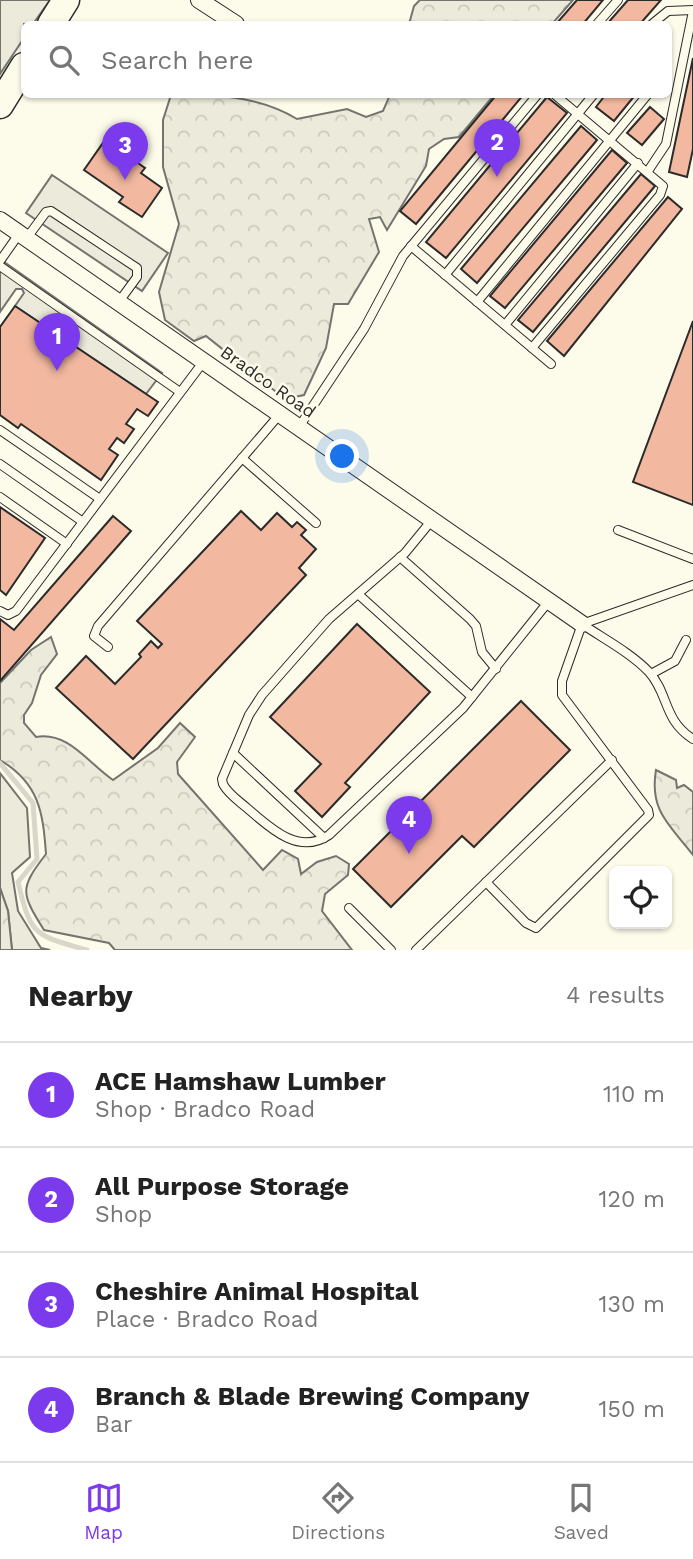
<!DOCTYPE html>
<html lang="en">
<head>
<meta charset="utf-8">
<style>
  body { margin:0; font-family:"Work Sans",sans-serif; background:#f6f6f6; color:#222 }
  .controls { position:absolute; right:21px; bottom:21px; display:grid; overflow:hidden; border-radius:10px; box-shadow:0 2px 5px #0004 }
  .controls button { width:63px; height:63px; display:grid; place-items:center; padding:0; border:0; border-bottom:2px solid #e0e0e0; background:#fff; color:#222; font:35px sans-serif }
  .you { position:absolute; left:343px; top:457px; width:24px; height:24px; margin:-18px; border:5px solid #fff; border-radius:50%; background:#1a73e8; box-shadow:0 0 0 10px #1a73e833 }
  .badge { display:grid; place-items:center; width:46px; height:46px; border-radius:50%; background:#7c3aed; color:#fff; font-size:23px; font-weight:700 }
  .pin { position:absolute; translate:-50% -58px; filter:drop-shadow(0 2px 4px #0008) }
  .pin::after { content:''; position:absolute; top:37px; width:24px; height:21px; background:inherit; clip-path:polygon(0 0,100% 0,50% 100%) }
  .list { margin:0; padding:0; list-style:none }
  h2 { display:flex; justify-content:space-between; align-items:center; height:91px; margin:0; padding:0 28px; font-size:30px }
  h2 small { font-size:23px; font-weight:400; color:#767676 }
  .list li { display:grid; grid-template-columns:46px 1fr auto; gap:21px; align-items:center; box-sizing:border-box; height:105px; padding:0 28px; border-top:2px solid #e0e0e0 }
  .list b { display:block; font-size:26px; white-space:nowrap }
  .list p { margin:0; font-size:23px; white-space:nowrap; color:#767676 }
  .list em { font-size:23px; font-style:normal; color:#767676 }
  .icon { flex:none; width:38px; height:38px; fill:none; stroke:currentColor; stroke-width:2; stroke-linecap:round; stroke-linejoin:round }
  .map { position:relative; flex:none; width:693px; height:950px; overflow:hidden }
  .search { position:absolute; background:#fff; box-shadow:0 2px 5px #0004; left:21px; right:21px; top:21px; height:77px; display:flex; align-items:center; gap:18px; box-sizing:border-box; padding:0 24px; border-radius:10px; color:#767676; font-size:26px }
  .sheet { height:511px; background:#fff }
  nav { display:flex; justify-content:space-around; align-items:center; box-sizing:border-box; height:98px; border-top:2px solid #e0e0e0; background:#fff; font-size:19px; color:#767676 }
  nav a { display:grid; justify-items:center; gap:4px }
  nav .on { color:#7c3aed }
  .map>svg:first-child { display:block }
  .green { fill:#ecebdb; stroke:#74746e; stroke-width:2 }
  .forest { fill:url(#forest-crowns); stroke:#74746e; stroke-width:2 }
  .parking { fill:#eceadb; stroke:#74746e; stroke-width:2 }
  .lines { fill:none; stroke-linecap:round; stroke-linejoin:round }
  .stream { stroke:#d8d7c9; stroke-width:5 }
  .building { fill:#f2b8a0; stroke:#2b2b2b; stroke-width:2 }
  .lane-casing { stroke:#2b2b2b; stroke-width:10 }
  .street-casing { stroke:#2b2b2b; stroke-width:18 }
  .primary-casing { stroke:#2b2b2b; stroke-width:29 }
  .lane { stroke:#fdfbea; stroke-width:8 }
  .street { stroke:#fdfbea; stroke-width:16 }
  .primary { stroke:#fdfbea; stroke-width:26 }
  .labels { text-anchor:middle; stroke-width:5; stroke-linejoin:round; paint-order:stroke }
  .street-label { font-size:18px; fill:#2b2b2b; stroke:#fdfbea }
</style>
</head>
<body>
<div class="map">
<svg width="693" height="950" viewBox="0 0 693 950">
  <defs>
    <pattern id="forest-crowns" width="20" height="18" patternUnits="userSpaceOnUse" patternTransform="scale(1.75)"><rect width="20" height="18" fill="#ecebdb"/><path d="M2 6a3 3 0 1 1 6 0M12 15a3 3 0 1 1 6 0" fill="none" stroke="#cbcabc"/></pattern>
  </defs>
  <rect width="100%" height="100%" fill="#fdfbea"/>
  <g class="green">
    <path d="M0,0H50L33,24H24V38L0,74Z"/>
    <path d="M0,773L27,808L30,857L12,873L18,911L41,948L50,950H12L8,911L0,888Z"/>
  </g>
  <g class="forest">
    <path d="M420,0H573L552,24H409L414,6Z"/>
    <path d="M171,95C215,94 259,96 297,119L347,109L366,117L383,111L390,95H494L459,137L444,139L429,149L426,166L387,230L380,217L369,219L379,252L348,304H334L326,348L304,395L285,399L206,336L194,341L165,320L159,292L179,224L163,167V120Z"/>
    <path d="M51,637L57,654L41,675L32,703L24,715V723L36,737C68,731 88,763 113,780L158,748L180,723L195,737L177,762L178,774L263,870L282,850L298,859L301,874L317,862L336,856L349,864L348,875L325,894L322,911L352,950H115L109,943L44,930C21,893 19,889 46,854C43,812 39,783 0,760V683L31,650Z"/>
    <path d="M656,770L676,780L677,788L684,785L693,792V855C670,825 649,811 656,770Z"/>
    <path d="M0,888L8,911L12,950H0Z"/>
  </g>
  <g class="parking">
    <path d="M52,175L168,253L142,291L26,213Z"/>
    <path d="M0,259L162,373L146,394L15,306L24,293L22,289H16L0,312Z"/>
  </g>
  <g class="lines">
    <path class="stream" d="M0,763L33,803L37,859L18,882C31,937 35,935 87,950"/>
  </g>
  <g class="building">
    <path d="M577,0H603L583,24H556Z"/>
    <path d="M628,0H661L640,24H607Z"/>
    <path d="M693,58V149L687,177L669,172Z"/>
    <path d="M497,94H524L416,224L400,211Z"/>
    <path d="M606,94H636L614,121L596,107Z"/>
    <path d="M547,97L567,113L446,258L426,242Z"/>
    <path d="M650,107L664,119L642,145L627,133Z"/>
    <path d="M581,126L597,140L477,283L461,269Z"/>
    <path d="M105,140L145,168L141,173L162,188L142,217L119,202L123,197L84,170Z"/>
    <path d="M612,150L627,163L505,308L490,296Z"/>
    <path d="M641,174L655,186L533,332L518,320Z"/>
    <path d="M668,197L682,209L564,356L547,341Z"/>
    <path d="M15,306L158,402L148,416L137,409L126,424L134,429L124,443L117,438L109,449L118,455L101,480L21,424L18,428L0,415V327Z"/>
    <path d="M693,321V505L633,482Z"/>
    <path d="M0,507L45,538L6,595L0,590Z"/>
    <path d="M241,511L261,530L277,513L292,527L297,522L306,530L301,535L316,549L299,568L306,575L133,759L56,688L86,656L115,684L141,657L139,654L151,641L158,648L162,644L137,621Z"/>
    <path d="M113,516L131,531L0,681V619L14,630Z"/>
    <path d="M357,624L430,692L345,783L350,787L322,817L295,791L321,764L270,717Z"/>
    <path d="M521,701L570,750L474,847L462,836L391,907L353,869Z"/>
  </g>
  <g class="lines">
    <g class="lane-casing">
      <g id="lane">
        <path d="M597,24L618,0"/>
        <path d="M652,24L668,11L693,10"/>
        <path d="M648,171L666,144L693,11"/>
        <path d="M26,239L46,212L51,211L137,268V277L118,303"/>
        <path d="M411,246L551,364"/>
        <path d="M0,261L19,234"/>
        <path d="M0,266L180,392"/>
        <path d="M445,275L594,94"/>
        <path d="M477,302L648,94"/>
        <path d="M505,325L638,163"/>
        <path d="M532,348L660,195L663,186L554,94"/>
        <path d="M299,427L364,329L403,256L538,94"/>
        <path d="M0,430L100,499"/>
        <path d="M242,458L316,523"/>
        <path d="M0,464L83,522"/>
        <path d="M0,497L67,544"/>
        <path d="M432,520L405,553L329,619L262,695L249,715L222,779L223,784C228,794 239,801 247,808C269,827 298,856 329,835L463,708L549,601"/>
        <path d="M618,530L693,559"/>
        <path d="M400,557L470,619L476,626L482,652L496,669"/>
        <path d="M358,594L472,697"/>
        <path d="M0,611L8,615L16,611L204,361"/>
        <path d="M582,624C604,639 631,653 649,672C669,694 663,720 693,739"/>
        <path d="M582,624L693,585"/>
        <path d="M108,647L94,636L98,626L280,414"/>
        <path d="M651,674L675,661L686,640"/>
        <path d="M233,753L324,838"/>
        <path d="M486,882L526,923L536,928L649,815L648,810L562,695V681L582,624"/>
        <path d="M349,908L391,950"/>
        <path d="M416,950L612,760"/>
      </g>
    </g>
    <g class="street-casing">
      <g id="street">
        <path d="M199,0L236,24"/>
        <path d="M0,220L582,624"/>
      </g>
    </g>
    <g class="primary-casing">
      <g id="primary">
        <path d="M51,24L66,0"/>
        <path d="M0,105L24,66"/>
      </g>
    </g>
    <use href="#lane" class="lane"/>
    <use href="#street" class="street"/>
    <use href="#primary" class="primary"/>
  </g>
  <g class="labels">
    <g class="street-label">
      <text transform="translate(268 382) rotate(35)" y="6">Bradco Road</text>
    </g>
  </g>
</svg>
<div class="controls">
<button><svg class="icon" aria-label="locate" viewBox="0 0 24 24"><circle cx="12" cy="12" r="6"/><path d="M12 2v4M12 18v4M2 12h4M18 12h4"/></svg></button>
</div>
<div class="you"></div>
<div class="pin badge" style="left:57px;top:371px">1</div>
<div class="pin badge" style="left:497px;top:177px">2</div>
<div class="pin badge" style="left:125px;top:180px">3</div>
<div class="pin badge" style="left:409px;top:854px">4</div>
<div class="search"><svg class="icon" aria-label="search" viewBox="0 0 24 24"><circle cx="10" cy="10" r="6"/><path d="M15 15l6 6"/></svg>Search here</div>
</div>
<section class="sheet">
<h2>Nearby<small>4 results</small></h2>
<ul class="list">
<li><span class="badge">1</span><div><b>ACE Hamshaw Lumber</b><p>Shop · Bradco Road</p></div><em>110 m</em></li>
<li><span class="badge">2</span><div><b>All Purpose Storage</b><p>Shop</p></div><em>120 m</em></li>
<li><span class="badge">3</span><div><b>Cheshire Animal Hospital</b><p>Place · Bradco Road</p></div><em>130 m</em></li>
<li><span class="badge">4</span><div><b>Branch &amp; Blade Brewing Company</b><p>Bar</p></div><em>150 m</em></li>
</ul>
</section>
<nav>
<a class="on"><svg class="icon" aria-label="map" viewBox="0 0 24 24"><path d="M3 6l6-2 6 2 6-2v14l-6 2-6-2-6 2zM9 4v14M15 6v14"/></svg>Map</a>
<a><svg class="icon" aria-label="directions" viewBox="0 0 24 24"><path d="M12 3l9 9-9 9-9-9zM9 14v-3h6M13 9l2 2-2 2"/></svg>Directions</a>
<a><svg class="icon" aria-label="saved" viewBox="0 0 24 24"><path d="M7 4h10v16l-5-4-5 4z"/></svg>Saved</a>
</nav>
</body>
</html>
